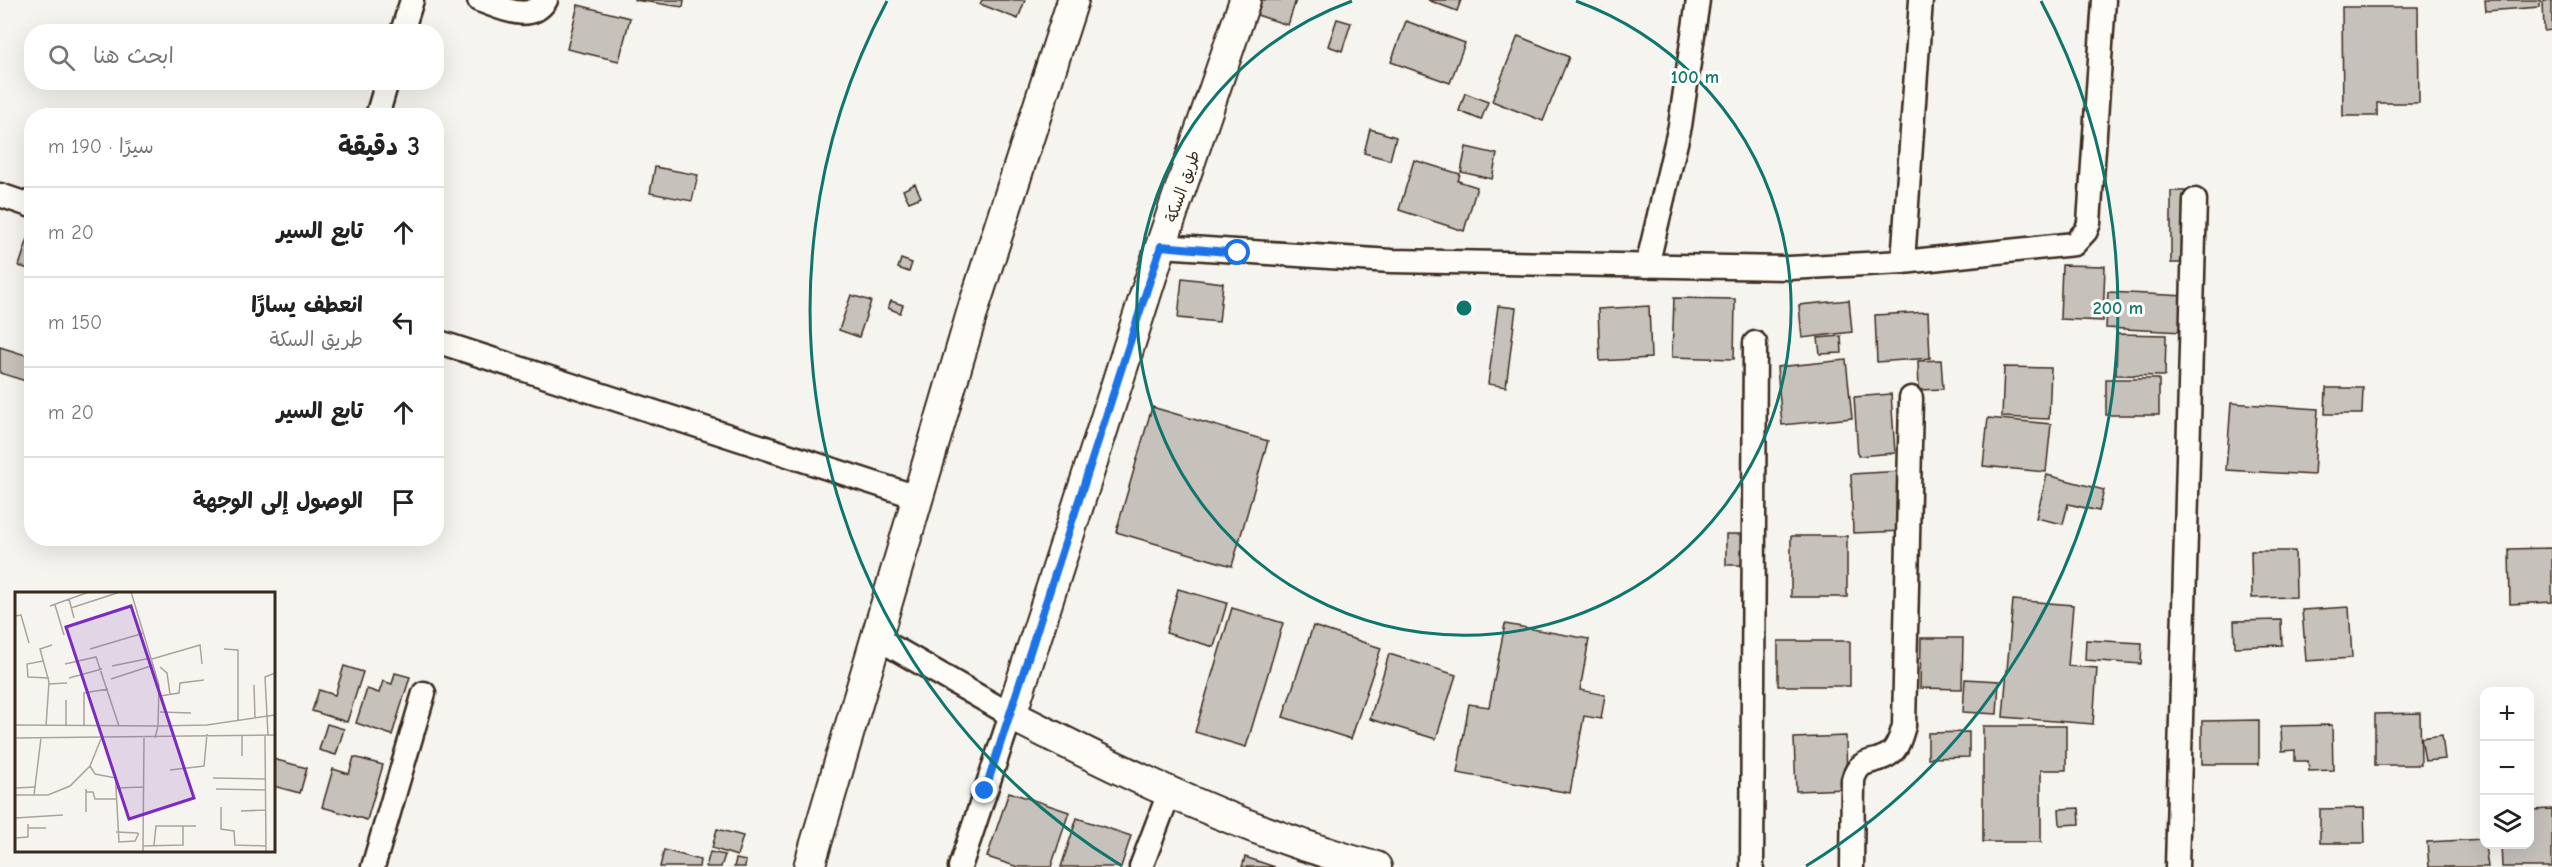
<!DOCTYPE html>
<html lang="ar">
<head>
<meta charset="utf-8">
<style>
  body { margin:0; font-family:"Comic Neue","Playpen Sans Arabic",sans-serif; background:#f2f2f2; color:#222; direction:rtl }
  .controls { position:absolute; right:18px; bottom:18px; display:grid; overflow:hidden; border-radius:12px; box-shadow:0 6px 24px #0002 }
  .controls button { width:54px; height:54px; display:grid; place-items:center; padding:0; border:0; border-bottom:2px solid #e0e0e0; background:#fff; color:#222; font:30px sans-serif }
  .stop { position:absolute; width:18px; height:18px; margin:-14px; border:4px solid #1a73e8; border-radius:50%; background:#fff }
  .stop.end { background:#1a73e8; border-color:#fff; box-shadow:0 2px 6px #0008 }
  .list { margin:0; padding:0; list-style:none }
  h2 { display:flex; justify-content:space-between; align-items:center; height:78px; margin:0; padding:0 24px; font-size:26px }
  h2 small { font-size:20px; font-weight:400; color:#767676 }
  .list li { display:grid; grid-template-columns:39px 1fr auto; gap:18px; align-items:center; box-sizing:border-box; height:90px; padding:0 24px; border-top:2px solid #e0e0e0 }
  .list b { display:block; font-size:22px; white-space:nowrap }
  .list p { margin:0; font-size:20px; white-space:nowrap; color:#767676 }
  .list em { font-size:20px; font-style:normal; color:#767676 }
  .icon { flex:none; width:33px; height:33px; fill:none; stroke:currentColor; stroke-width:2; stroke-linecap:round; stroke-linejoin:round }
  .map { position:relative; flex:none; width:2552px; height:867px; overflow:hidden; direction:ltr }
  .search { position:absolute; background:#fff; box-shadow:0 6px 24px #0002; left:24px; top:24px; width:420px; height:66px; display:flex; align-items:center; gap:15px; box-sizing:border-box; padding:0 21px; border-radius:24px; color:#767676; font-size:22px }
  .panel { position:absolute; background:#fff; box-shadow:0 6px 24px #0002; left:24px; top:108px; width:420px; height:438px; border-radius:24px; direction:rtl }
  .map>svg:first-child { display:block }
  .building { fill:#c7c1bb; stroke:#3b2a1e; stroke-width:1.5 }
  .lines { fill:none; stroke-linecap:round; stroke-linejoin:round }
  .minor-casing { stroke:#3b2a1e; stroke-width:27 }
  .major-casing { stroke:#3b2a1e; stroke-width:34 }
  .minor { stroke:#fdfcf7; stroke-width:22 }
  .major { stroke:#fdfcf7; stroke-width:30 }
  .route { stroke:#1a73e8; stroke-width:8 }
  .ring { fill:none; stroke:#0f766e; stroke-width:3 }
  .labels { text-anchor:middle; stroke-width:6; stroke-linejoin:round; paint-order:stroke }
  .street-label { font-size:16px; fill:#3b2a1e; stroke:#fdfcf7 }
  .inset-road { fill:none; stroke:#aba39b; stroke-width:1.5 }
  .view { fill:#7b2cbf; fill-opacity:0.15; stroke:#7b2cbf; stroke-width:3 }
  .inset-edge { fill:none; stroke:#3b2a1e; stroke-width:3 }
  .centre { fill:#0f766e; stroke:#fdfcf7; stroke-width:3 }
  .ring-label { font-size:18px; text-anchor:middle; font-weight:bold; fill:#0f766e; stroke:#fdfcf7; stroke-width:6; stroke-linejoin:round; paint-order:stroke }
</style>
</head>
<body>
<div class="map">
<svg width="2552" height="867" viewBox="0 0 2552 867">
  <rect width="100%" height="100%" fill="#f5f4ee"/>
  <filter id="ink" filterUnits="userSpaceOnUse"><feTurbulence type="fractalNoise" baseFrequency=".0167" numOctaves="2"/><feDisplacementMap in="SourceGraphic" scale="12" xChannelSelector="R" yChannelSelector="G"/><feConvolveMatrix kernelMatrix="1 2 1 2 8 2 1 2 1" color-interpolation-filters="sRGB"/></filter>
  <g filter="url(#ink)">
    <g class="building">
      <path d="M634,0H684L683,7Z"/>
      <path d="M982,0H1025L1018,19L980,4Z"/>
      <path d="M1262,0H1296L1288,25L1257,15Z"/>
      <path d="M1428,0H1461L1457,11Z"/>
      <path d="M2485,0H2540V7L2486,11Z"/>
      <path d="M2543,0H2552V30L2544,31Z"/>
      <path d="M578,5L630,18L619,61L567,49Z"/>
      <path d="M2342,7H2418L2419,103H2377V116H2343Z"/>
      <path d="M1337,19L1351,23L1342,51L1328,46Z"/>
      <path d="M1406,21L1465,43L1450,83L1391,62Z"/>
      <path d="M1518,36L1569,57L1543,121L1492,101Z"/>
      <path d="M1465,93L1488,102L1481,120L1459,111Z"/>
      <path d="M1370,129L1396,137L1390,160L1364,153Z"/>
      <path d="M1466,147L1497,154L1492,179L1461,172Z"/>
      <path d="M1414,160L1460,174L1458,181L1477,187L1464,231L1399,210Z"/>
      <path d="M655,167L698,175L692,201L650,193Z"/>
      <path d="M915,184L921,197L909,202L903,190Z"/>
      <rect x="2171" y="191" width="33" height="72"/>
      <path d="M32,226V270L19,266Z"/>
      <path d="M901,259L912,263L909,272L898,268Z"/>
      <path d="M2062,265L2105,266L2103,321L2060,319Z"/>
      <path d="M1182,278L1223,283L1219,322L1178,318Z"/>
      <path d="M2108,292L2186,296L2183,332L2106,328Z"/>
      <path d="M851,295L871,301L859,337L839,330Z"/>
      <path d="M1674,298L1735,299L1734,359L1672,357Z"/>
      <path d="M1849,300L1852,332L1802,338L1799,305Z"/>
      <path d="M891,301L903,305L900,313L888,308Z"/>
      <path d="M1498,306L1516,308L1506,387L1488,384Z"/>
      <path d="M1649,306L1651,358L1600,361L1598,309Z"/>
      <path d="M1928,312L1930,358L1877,362L1875,315Z"/>
      <path d="M2117,334L2166,335L2165,376L2116,375Z"/>
      <path d="M1841,336L1842,353L1820,354L1818,338Z"/>
      <path d="M0,347L32,357V383L0,373Z"/>
      <path d="M1846,360L1852,418L1782,425L1777,367Z"/>
      <path d="M1941,360L1943,389L1919,390L1918,361Z"/>
      <path d="M2004,367L2051,368L2049,419L2002,417Z"/>
      <rect x="2106" y="379" width="53" height="36"/>
      <path d="M2326,388H2363L2362,414H2325Z"/>
      <path d="M1891,394L1895,453L1858,456L1854,397Z"/>
      <path d="M2231,403L2318,409L2314,475L2226,470Z"/>
      <path d="M1152,407L1268,441L1232,566L1116,532Z"/>
      <path d="M1988,418L2051,424L2046,472L1983,466Z"/>
      <path d="M1903,471L1905,531L1853,533L1851,474Z"/>
      <path d="M2047,475L2104,490L2099,511L2068,504L2063,524L2036,518Z"/>
      <rect x="1726" y="534" width="23" height="31"/>
      <rect x="1791" y="536" width="56" height="61"/>
      <path d="M2552,548V602L2510,604L2509,549Z"/>
      <path d="M2251,551H2295L2296,597L2252,598Z"/>
      <path d="M1178,589L1227,603L1214,647L1166,633Z"/>
      <path d="M2013,600L2073,605L2068,666L2097,668L2093,724L2003,717Z"/>
      <path d="M2349,607L2352,658L2306,661L2302,610Z"/>
      <path d="M1232,608L1283,623L1246,747L1195,732Z"/>
      <path d="M2281,620L2282,645L2235,647L2234,621Z"/>
      <path d="M1505,624L1589,639L1580,690L1605,695L1601,719L1584,716L1570,793L1457,773L1469,704L1489,707Z"/>
      <path d="M1313,626L1381,648L1351,739L1283,717Z"/>
      <path d="M1921,638H1963L1962,689L1920,688Z"/>
      <path d="M2086,640L2142,643L2141,664L2085,660Z"/>
      <rect x="1778" y="641" width="72" height="45"/>
      <path d="M1389,654L1456,675L1436,739L1370,719Z"/>
      <path d="M344,666L363,672L347,722L312,711L319,690L335,695Z"/>
      <path d="M395,673L410,677L392,735L356,723L367,689L379,693L383,681L392,684Z"/>
      <path d="M1965,679L1999,681L1997,714L1963,712Z"/>
      <path d="M2420,713L2421,765H2375V714Z"/>
      <path d="M2259,720V764H2202V721Z"/>
      <path d="M327,724L344,729L336,755L319,750Z"/>
      <path d="M2332,725L2333,770L2309,771L2308,761H2295V750L2282,751L2281,726Z"/>
      <path d="M1983,726H2066V770H2041V842H1983Z"/>
      <path d="M1969,732V757L1928,758V733Z"/>
      <path d="M2442,735L2445,759L2425,761L2421,738Z"/>
      <path d="M1846,736L1847,789L1796,791L1794,738Z"/>
      <path d="M354,757L383,765L367,820L322,807L333,769L349,774Z"/>
      <path d="M273,759L307,768L300,793L273,786Z"/>
      <path d="M1009,792L1069,812L1051,867H1018L987,857Z"/>
      <path d="M2079,808L2080,824L2060,825L2059,809Z"/>
      <path d="M2364,808L2365,843H2320V809Z"/>
      <path d="M2552,809V867H2502L2501,844H2530V810Z"/>
      <path d="M1077,818L1131,836L1121,867H1061Z"/>
      <path d="M717,829L743,836L737,856L712,848Z"/>
      <path d="M2484,839L2488,867H2429L2427,842Z"/>
      <path d="M664,850L700,860L699,867H660Z"/>
      <path d="M710,852L725,855L721,867H706Z"/>
      <path d="M1245,857L1275,867H1242Z"/>
      <path d="M736,859L746,861L745,867H734Z"/>
    </g>
    <g class="lines">
      <g class="minor-casing">
        <g id="minor">
          <path d="M479,0C502,8 530,24 546,0"/>
          <path d="M402,32L412,0"/>
          <path d="M377,116L387,82"/>
          <path d="M0,195L32,206"/>
          <path d="M1161,246L1391,261L1789,268L1903,262L2074,244L2086,231L2089,223L2104,0"/>
          <path d="M1903,262L1921,0"/>
          <path d="M1647,266L1680,126L1698,0"/>
          <path d="M436,341L917,497"/>
          <path d="M877,638L1011,715L960,867"/>
          <path d="M373,867L424,693"/>
          <path d="M1141,867L1169,793"/>
          <path d="M1752,867L1755,343"/>
          <path d="M1852,867L1853,780C1860,755 1875,766 1891,753C1899,746 1901,735 1904,726L1911,398"/>
          <path d="M2177,867L2195,200"/>
        </g>
      </g>
      <g class="major-casing">
        <g id="major">
          <path d="M1245,0L1161,246L1011,715C1107,764 1204,812 1306,846C1329,853 1352,862 1376,867"/>
          <path d="M809,867L975,303L1073,0"/>
        </g>
      </g>
      <use href="#minor" class="minor"/>
      <use href="#major" class="major"/>
    </g>
  </g>
  <g class="lines" filter="url(#ink)">
    <path class="route" d="M985,791L1161,246L1238,253"/>
  </g>
  <g class="ring">
    <path d="M1576 1A327 327 0 1 1 1352 1"/>
    <path d="M1122 866A654 654 0 0 1 887 1M2041 1A654 654 0 0 1 1806 866"/>
  </g>
  <g class="labels">
    <g class="street-label">
      <text transform="translate(1182 186) rotate(-71)" y="6">طريق السكة</text>
    </g>
  </g>
  <g transform="translate(15 592)">
    <rect width="260" height="260" fill="#f5f4ee"/>
    <path class="inset-road" d="M54,7L59,26M40,13L49,43M35,14L74,0M56,16L105,0M0,24L6,23L14,51M75,57L129,41M209,57L223,58V129M137,67L185,53L187,72M28,69L12,72L13,85L34,86M50,72L81,65L104,134M97,74L136,66M145,75L152,81L155,102M54,86L87,77M96,87L139,73M34,92L52,91M239,93L240,126M145,104L164,101L165,91L189,88M145,120L176,121M0,133L143,134L144,93L116,0M51,133V108M31,134L34,90L25,57L37,53M69,134V101L93,97M253,143L250,85L260,81M250,144L251,259M0,146L260,143M140,146L143,134L192,133L260,123M227,164V144M75,174L80,182L101,186V196L129,195M155,178L189,174L192,142M198,186L251,187M0,196L21,195M101,196L104,250L120,249L124,241M71,197V220M201,197L250,198M71,200H78L80,207H101M0,203H33L55,194L75,174L86,147M19,203L26,146M206,215V237L219,239L220,253L251,254M226,219L250,218M0,226L48,223M13,236H31M101,240L123,241M0,246L13,245V232M139,253L141,234H181M128,254L168,253V234M128,259L129,146"/>
    <path class="view" d="M116,14L179,206L114,227L51,35Z"/>
    <rect width="260" height="260" class="inset-edge"/>
  </g>
  <circle cx="1464" cy="308" r="9" class="centre"/>
  <g class="ring-label">
    <text x="1695" y="83">100 m</text>
    <text x="2118" y="314">200 m</text>
  </g>
</svg>
<div class="controls">
<button>+</button>
<button>−</button>
<button><svg class="icon" aria-label="layers" viewBox="0 0 24 24"><path d="M12 4l9 5-9 5-9-5zM3 14l9 5 9-5"/></svg></button>
</div>
<div class="stop" style="left:1238px;top:253px"></div>
<div class="stop end" style="left:985px;top:791px"></div>
<div class="search"><svg class="icon" aria-label="search" viewBox="0 0 24 24"><circle cx="10" cy="10" r="6"/><path d="M15 15l6 6"/></svg>ابحث هنا</div>
<section class="panel">
<h2>3 دقيقة<small>سيرًا · 190 m</small></h2>
<ul class="list">
<li><svg class="icon" aria-label="ahead" viewBox="0 0 24 24"><path d="M12 20V5M6 11l6-6 6 6"/></svg><div><b>تابع السير</b></div><em>20 m</em></li>
<li><svg class="icon" aria-label="left" viewBox="0 0 24 24"><path d="M17 20v-9H6M10 6l-5 5 5 5"/></svg><div><b>انعطف يسارًا</b><p>طريق السكة</p></div><em>150 m</em></li>
<li><svg class="icon" aria-label="ahead" viewBox="0 0 24 24"><path d="M12 20V5M6 11l6-6 6 6"/></svg><div><b>تابع السير</b></div><em>20 m</em></li>
<li><svg class="icon" aria-label="arrive" viewBox="0 0 24 24"><path d="M6 21V4h12l-3 4 3 4H6"/></svg><div><b>الوصول إلى الوجهة</b></div></li>
</ul>
</section>
</div>
</body>
</html>
